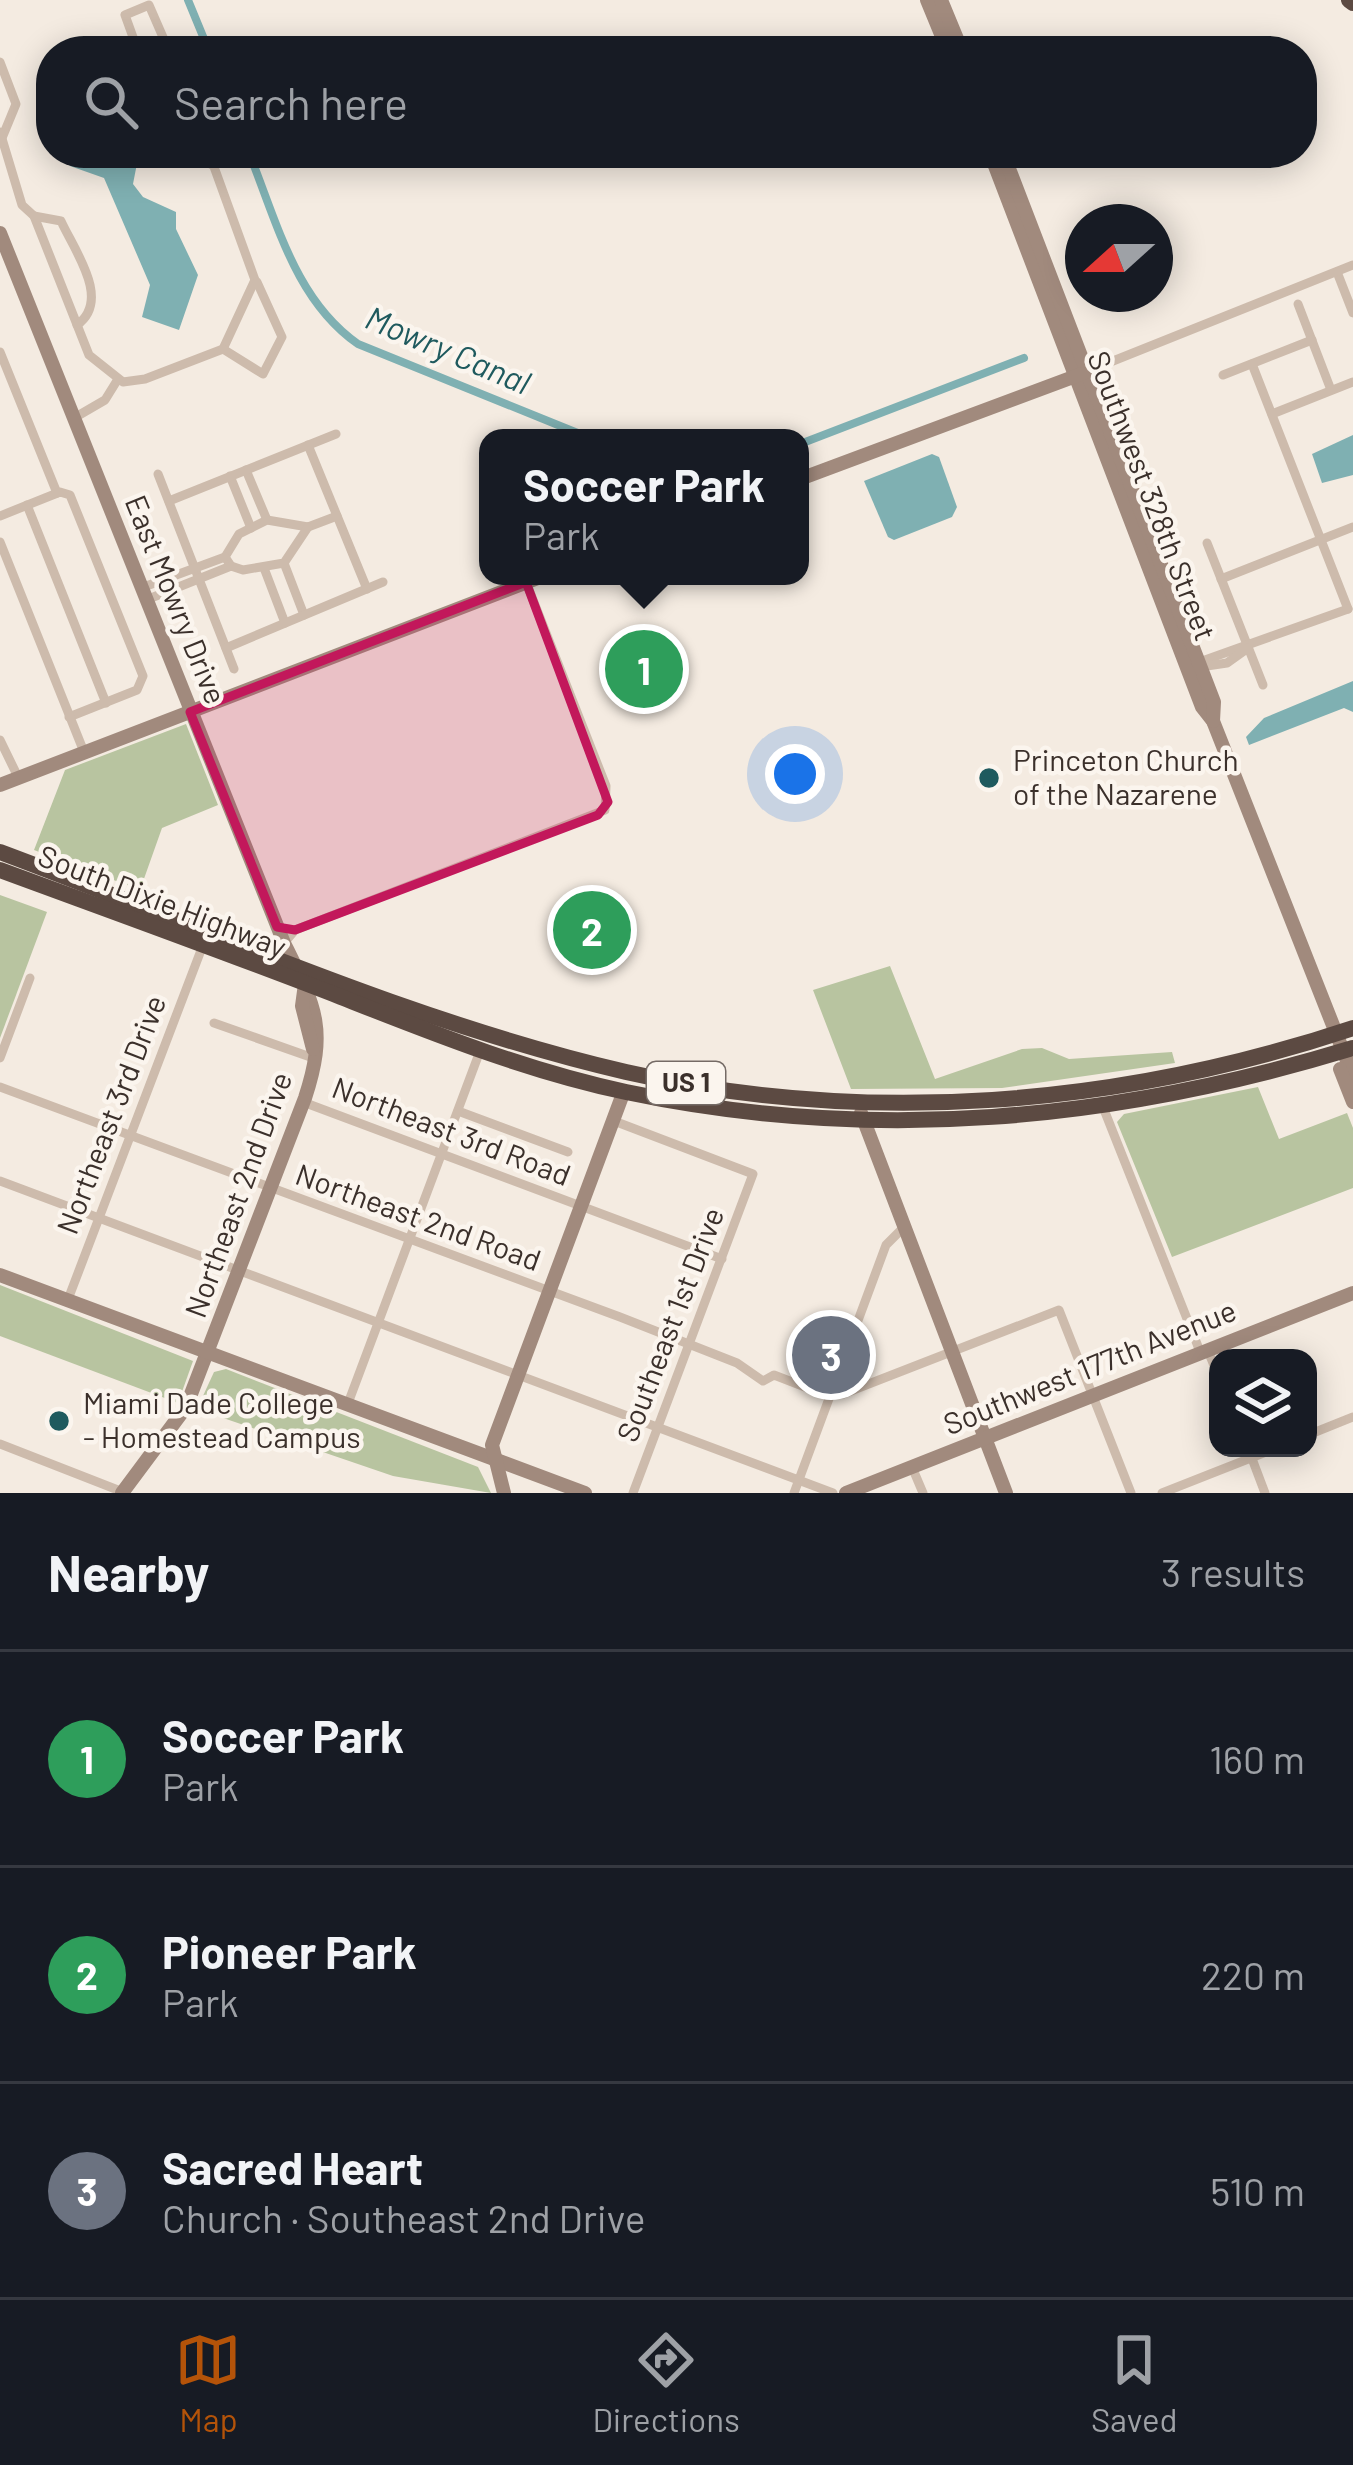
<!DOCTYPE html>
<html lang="en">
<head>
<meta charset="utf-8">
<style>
  body { margin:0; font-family:Barlow,sans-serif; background:#20242c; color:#f1f3f6 }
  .controls { position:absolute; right:36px; bottom:36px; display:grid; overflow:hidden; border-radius:24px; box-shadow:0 6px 30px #0003 }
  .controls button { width:108px; height:108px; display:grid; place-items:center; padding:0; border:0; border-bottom:3px solid #363941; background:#171b24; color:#f1f3f6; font:60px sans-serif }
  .compass { position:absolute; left:1065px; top:204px; width:108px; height:108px; border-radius:50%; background:#171b24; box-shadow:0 6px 30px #0003; rotate:249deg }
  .you { position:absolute; left:795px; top:774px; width:42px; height:42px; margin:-30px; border:9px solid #fff; border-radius:50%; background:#1a73e8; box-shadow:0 0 0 18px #1a73e833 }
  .badge { display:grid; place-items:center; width:78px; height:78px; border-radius:50%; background:#b45309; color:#fff; font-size:39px; font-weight:700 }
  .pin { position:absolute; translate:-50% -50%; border:6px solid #fff; box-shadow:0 3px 12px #0006 }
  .popup { position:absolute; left:479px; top:429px; width:330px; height:156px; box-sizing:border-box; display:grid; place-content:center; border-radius:24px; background:#171b24; filter:drop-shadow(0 3px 9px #0005); font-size:39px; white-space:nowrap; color:#9ea1a6 }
  .popup b { font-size:45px; color:#f1f3f6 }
  .popup::after { content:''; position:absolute; left:50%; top:100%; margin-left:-24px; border:24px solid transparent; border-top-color:#171b24 }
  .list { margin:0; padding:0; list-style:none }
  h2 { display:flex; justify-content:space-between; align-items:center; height:156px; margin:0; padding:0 48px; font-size:51px }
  h2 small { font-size:39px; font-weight:400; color:#9ea1a6 }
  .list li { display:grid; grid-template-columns:78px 1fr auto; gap:36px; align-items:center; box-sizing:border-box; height:216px; padding:0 48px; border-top:3px solid #363941 }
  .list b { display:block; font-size:45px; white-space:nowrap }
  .list p { margin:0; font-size:39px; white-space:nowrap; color:#9ea1a6 }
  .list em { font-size:39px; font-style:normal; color:#9ea1a6 }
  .icon { flex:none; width:66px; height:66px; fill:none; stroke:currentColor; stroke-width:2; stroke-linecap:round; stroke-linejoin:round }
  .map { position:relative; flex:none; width:1353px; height:1493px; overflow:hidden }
  .search { position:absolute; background:#171b24; box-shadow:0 6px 30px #0003; left:36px; right:36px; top:36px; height:132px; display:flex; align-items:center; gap:30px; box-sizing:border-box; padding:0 42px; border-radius:48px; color:#9ea1a6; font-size:45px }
  .sheet { height:804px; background:#171b24 }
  nav { display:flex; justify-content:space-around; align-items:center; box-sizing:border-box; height:168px; border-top:3px solid #363941; background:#171b24; font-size:33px; color:#9ea1a6 }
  nav a { display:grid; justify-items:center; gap:6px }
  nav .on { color:#b45309 }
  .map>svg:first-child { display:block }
  .green { fill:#b8c4a0 }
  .water { fill:#7fb0b2 }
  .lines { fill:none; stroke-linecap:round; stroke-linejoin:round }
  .canal { stroke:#7fb0b2; stroke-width:8 }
  .street { stroke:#cdbbac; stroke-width:9 }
  .secondary { stroke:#a18a7d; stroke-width:14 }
  .highway { stroke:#5c4a42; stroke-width:16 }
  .marked { fill:#c2185b; fill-opacity:0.2; stroke:#c2185b; stroke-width:9; stroke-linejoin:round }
  .poi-dot { fill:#1f5a5e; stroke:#fbf5ee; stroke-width:4.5 }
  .labels { text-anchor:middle; stroke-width:9; stroke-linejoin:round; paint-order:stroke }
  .shield { fill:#fbf5ee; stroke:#756b66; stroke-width:3 }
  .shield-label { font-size:27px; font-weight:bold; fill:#3b302b }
  .street-label { font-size:30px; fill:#3b302b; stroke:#fbf5ee }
  .poi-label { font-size:30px; fill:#3b302b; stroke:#fbf5ee; text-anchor:start }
  .water-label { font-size:33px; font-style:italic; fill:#1f5a5e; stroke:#fbf5ee }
</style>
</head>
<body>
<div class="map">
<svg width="1353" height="1493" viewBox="0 0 1353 1493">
  <rect width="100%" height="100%" fill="#f4ebe1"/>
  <g class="green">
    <path d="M186,724L218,805L162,828L140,890L34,850L65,770Z"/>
    <path d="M0,895L47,912L0,1038Z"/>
    <path d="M890,966L935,1079L1022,1049L1042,1048L1069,1059L1172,1052L1175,1063L1002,1088L851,1089L813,990Z"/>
    <path d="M1258,1087L1279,1139L1347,1113L1353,1128V1188L1172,1257L1117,1122L1124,1114Z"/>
    <path d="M0,1285L193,1361L178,1403L0,1336Z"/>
    <path d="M226,1369L478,1467L491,1493L393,1476L197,1409L214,1372Z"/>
  </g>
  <g class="water">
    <path d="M64,153H139L133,184L143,197L176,212V229L198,275L179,330L142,317L150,285L104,178L70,166Z"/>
    <path d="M1353,435V475L1322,483L1312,454Z"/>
    <path d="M932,454L939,457L957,507L952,517L894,540L888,537L864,481Z"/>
    <path d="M1353,681V712L1344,708L1249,745L1246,737L1264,718Z"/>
  </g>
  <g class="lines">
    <g class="canal">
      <path d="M188,0L209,51"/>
      <path d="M249,153C277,222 295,300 358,344L590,438"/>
      <path d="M800,444L1024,358"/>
    </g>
    <g class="street">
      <path d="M138,51L125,15L149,5L169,51"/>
      <path d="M0,62L16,104L2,138"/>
      <path d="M0,132L22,205L34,216L89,355L123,382L145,379L223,349L255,280L209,153"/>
      <path d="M184,153L213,165"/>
      <path d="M34,216L61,221C74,250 112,300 77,325"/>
      <path d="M1337,272L1353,313"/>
      <path d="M1298,304L1331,390"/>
      <path d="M223,349L263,374L282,337L257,282"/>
      <path d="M0,352L57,493"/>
      <path d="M1252,364L1348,609"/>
      <path d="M1088,371L1353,265"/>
      <path d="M1223,375L1312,340"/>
      <path d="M1272,414L1353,382"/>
      <path d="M74,418L105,400L118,379"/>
      <path d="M308,445L367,589"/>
      <path d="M246,470L267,520"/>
      <path d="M158,474L234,669"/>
      <path d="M230,476L251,528"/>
      <path d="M169,501L336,434"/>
      <path d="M27,505L106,703"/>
      <path d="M0,516L60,492L70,495L143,676L137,690L69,717"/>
      <path d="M0,542L84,752"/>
      <path d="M1207,543L1263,685"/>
      <path d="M284,563L304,615"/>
      <path d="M231,566L225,557L239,534L267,520L308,527L337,516"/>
      <path d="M264,568L285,623"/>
      <path d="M1221,579L1353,527"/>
      <path d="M141,588L225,557"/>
      <path d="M146,600L231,566L243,570L284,563L308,527"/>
      <path d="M226,648L383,582"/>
      <path d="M1200,667L1205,660L1348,609"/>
      <path d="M1200,667L1227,663L1248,648"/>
      <path d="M0,740L18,777"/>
      <path d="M284,943L295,930L605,810L606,786L526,582"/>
      <path d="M214,1023L316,1059"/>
      <path d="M0,1058L30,978"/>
      <path d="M0,1087L620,1317L737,1363L763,1381L774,1375L818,1392L843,1394L1059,1310L1131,1493"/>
      <path d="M303,1102L722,1259"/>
      <path d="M1101,1102L1201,1354"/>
      <path d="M458,1111L568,1152"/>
      <path d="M614,1121L753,1174L633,1493"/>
      <path d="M0,1181L833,1493"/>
      <path d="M67,1302L203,945"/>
      <path d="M1208,1351L1218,1375"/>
      <path d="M347,1406L480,1051"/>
      <path d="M1308,1435L1353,1417"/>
      <path d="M0,1444L123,1492"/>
      <path d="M1248,1448L1265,1493"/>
      <path d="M912,1467L923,1493"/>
      <path d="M794,1493L886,1245L903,1228"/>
      <path d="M1162,1493L1276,1448"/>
    </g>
    <g class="secondary">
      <path d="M927,0L948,51"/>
      <path d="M941,0L962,51"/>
      <path d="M990,153L1202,707L1213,721L1353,1076"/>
      <path d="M1003,153L1214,702L1213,721"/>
      <path d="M0,233L284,943C315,1006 328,1028 305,1098L186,1407L122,1493"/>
      <path d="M800,479L1084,373"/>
      <path d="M0,785L543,576"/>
      <path d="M305,984L302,1006L313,1049"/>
      <path d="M1340,1069L1353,1102"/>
      <path d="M861,1113L1006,1493"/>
      <path d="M0,1275L585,1493"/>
      <path d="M504,1493L492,1445L624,1091"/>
      <path d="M846,1493L1353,1293"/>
    </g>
    <g class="highway">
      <path d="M1349,0L1353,3"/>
      <path d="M0,852C204,928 414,1023 626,1072C867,1127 1120,1106 1353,1028"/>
      <path d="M0,870C114,912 228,953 341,997C435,1034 527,1071 626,1092C873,1144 1114,1121 1353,1048"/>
    </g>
  </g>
  <path class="marked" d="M526,582L608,802L598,815L295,930L277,927L190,712Z"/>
  <g class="poi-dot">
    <circle cx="989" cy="778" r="12"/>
    <circle cx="59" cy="1421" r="12"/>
  </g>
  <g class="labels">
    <rect class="shield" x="647" y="1062" width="78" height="42" rx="9"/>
    <g class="shield-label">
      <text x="686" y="1092">US 1</text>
    </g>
    <g class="street-label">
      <text transform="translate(1151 496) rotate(69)" y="10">Southwest 328th Street</text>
      <text transform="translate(175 600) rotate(68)" y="10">East Mowry Drive</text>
      <text transform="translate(162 902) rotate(21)" y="10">South Dixie Highway</text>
      <text transform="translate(112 1115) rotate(-69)" y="10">Northeast 3rd Drive</text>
      <text transform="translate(451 1132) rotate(21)" y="10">Northeast 3rd Road</text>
      <text transform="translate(239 1195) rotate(-70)" y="10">Northeast 2nd Drive</text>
      <text transform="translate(418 1218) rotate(20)" y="10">Northeast 2nd Road</text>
      <text transform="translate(671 1325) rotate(-69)" y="10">Southeast 1st Drive</text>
      <text transform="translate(1090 1368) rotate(-22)" y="10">Southwest 177th Avenue</text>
    </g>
    <g class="poi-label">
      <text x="1013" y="771">Princeton Church<tspan x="1013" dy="34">of the Nazarene</tspan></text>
      <text x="83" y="1414">Miami Dade College<tspan x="83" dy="34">- Homestead Campus</tspan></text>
    </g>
    <g class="water-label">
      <text transform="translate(448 350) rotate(23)" y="12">Mowry Canal</text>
    </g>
  </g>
</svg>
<div class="controls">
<button><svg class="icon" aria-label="layers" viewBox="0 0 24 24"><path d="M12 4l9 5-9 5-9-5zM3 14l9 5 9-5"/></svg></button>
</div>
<svg class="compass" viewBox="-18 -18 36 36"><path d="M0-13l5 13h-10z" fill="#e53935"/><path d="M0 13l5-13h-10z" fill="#9ea1a6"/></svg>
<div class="you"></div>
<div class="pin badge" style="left:644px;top:669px;background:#2e9e5b">1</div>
<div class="popup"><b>Soccer Park</b>Park</div>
<div class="pin badge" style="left:592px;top:930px;background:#2e9e5b">2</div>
<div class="pin badge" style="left:831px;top:1355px;background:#6b7280">3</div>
<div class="search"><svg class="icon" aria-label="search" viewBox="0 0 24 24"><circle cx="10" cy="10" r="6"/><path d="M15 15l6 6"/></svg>Search here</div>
</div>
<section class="sheet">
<h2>Nearby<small>3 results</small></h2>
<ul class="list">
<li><span class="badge" style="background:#2e9e5b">1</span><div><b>Soccer Park</b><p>Park</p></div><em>160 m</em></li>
<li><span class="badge" style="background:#2e9e5b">2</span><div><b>Pioneer Park</b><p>Park</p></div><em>220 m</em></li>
<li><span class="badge" style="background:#6b7280">3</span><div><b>Sacred Heart</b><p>Church · Southeast 2nd Drive</p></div><em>510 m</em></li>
</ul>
</section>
<nav>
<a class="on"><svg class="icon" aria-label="map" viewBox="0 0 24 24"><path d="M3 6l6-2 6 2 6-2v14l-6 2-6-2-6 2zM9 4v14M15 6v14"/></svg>Map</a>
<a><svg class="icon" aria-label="directions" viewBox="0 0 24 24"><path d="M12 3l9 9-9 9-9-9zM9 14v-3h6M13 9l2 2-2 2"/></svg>Directions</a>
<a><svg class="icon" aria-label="saved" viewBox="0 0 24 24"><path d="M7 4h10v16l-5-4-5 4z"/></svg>Saved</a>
</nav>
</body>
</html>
